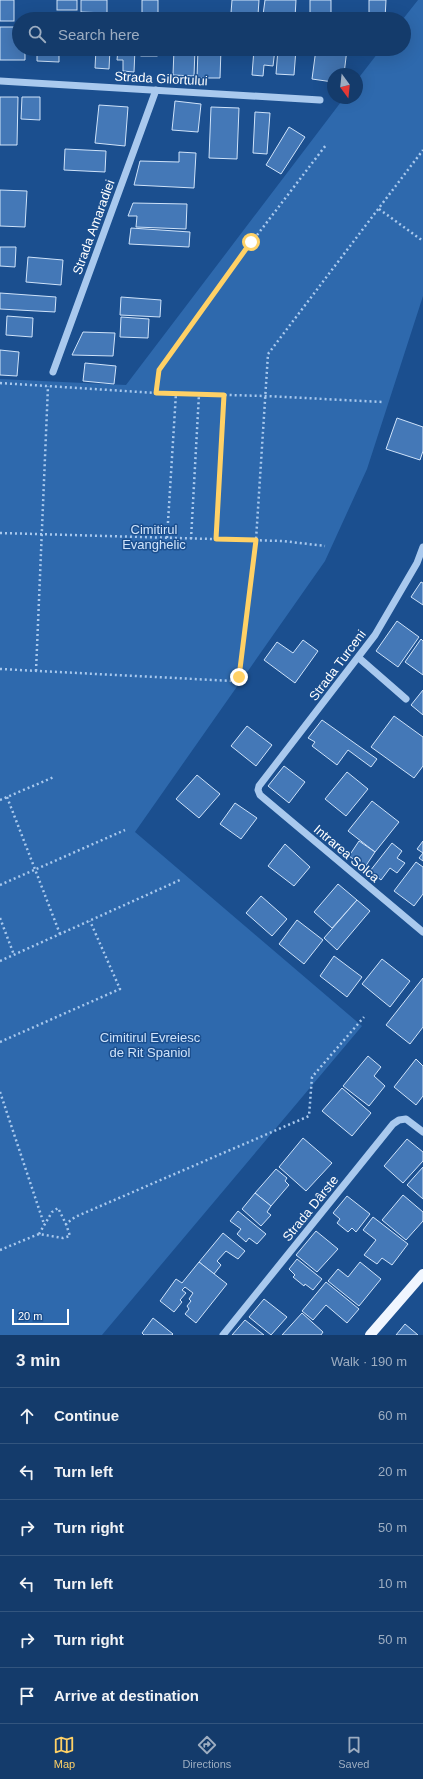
<!DOCTYPE html>
<html lang="en">
<head>
<meta charset="utf-8">
<style>
  body { margin:0; font-family:Helvetica,sans-serif; background:#1d4271; color:#f1f3f6 }
  .compass { position:absolute; left:327px; top:68px; width:36px; height:36px; border-radius:50%; background:#143b6b; box-shadow:0 4px 16px #0002; rotate:165deg }
  .scale { position:absolute; left:12px; bottom:10px; width:57px; box-sizing:border-box; padding-left:4px; border:2px solid #fff; border-top:0; font-size:11px; line-height:14px; white-space:nowrap; color:#fff; -webkit-text-stroke:3px #1b4f8f; paint-order:stroke }
  .stop { position:absolute; width:12px; height:12px; margin:-9px; border:3px solid #ffd166; border-radius:50%; background:#fff }
  .stop.end { background:#ffd166; border-color:#fff; box-shadow:0 1px 4px #0008 }
  .list { margin:0; padding:0; list-style:none }
  h2 { display:flex; justify-content:space-between; align-items:center; height:52px; margin:0; padding:0 16px; font-size:17px }
  h2 small { font-size:13px; font-weight:400; color:#9dadc1 }
  .list li { display:grid; grid-template-columns:26px 1fr auto; gap:12px; align-items:center; box-sizing:border-box; height:56px; padding:0 16px; border-top:1px solid #33557e }
  .list b { display:block; font-size:15px; white-space:nowrap }
  .list em { font-size:13px; font-style:normal; color:#9dadc1 }
  .icon { flex:none; width:22px; height:22px; fill:none; stroke:currentColor; stroke-width:2; stroke-linecap:round; stroke-linejoin:round }
  .map { position:relative; flex:none; width:423px; height:1335px; overflow:hidden }
  .search { position:absolute; background:#143b6b; box-shadow:0 4px 16px #0002; left:12px; right:12px; top:12px; height:44px; display:flex; align-items:center; gap:10px; box-sizing:border-box; padding:0 14px; border-radius:22px; color:#9dadc1; font-size:15px }
  .sheet { height:388px; background:#143b6b }
  nav { display:flex; justify-content:space-around; align-items:center; box-sizing:border-box; height:56px; border-top:1px solid #33557e; background:#143b6b; font-size:11px; color:#9dadc1 }
  nav a { display:grid; justify-items:center; gap:2px }
  nav .on { color:#ffd166 }
  .map>svg:first-child { display:block }
  .green { fill:#2e69ad }
  .building { fill:#4478b7; stroke:#cfe3fa }
  .lines { fill:none; stroke-linecap:round; stroke-linejoin:round }
  .path { stroke:#a9c9ee; stroke-width:2.5; stroke-dasharray:2 3; stroke-linecap:butt }
  .minor { stroke:#a9c9ee; stroke-width:7 }
  .major { stroke:#f0f6ff; stroke-width:10 }
  .route { stroke:#ffd166; stroke-width:5 }
  .labels { text-anchor:middle; stroke-width:3; stroke-linejoin:round; paint-order:stroke }
  .street-label { font-size:13px; fill:#fff; stroke:#1b4f8f }
  .park-label { font-size:13px; fill:#cfe3fa; stroke:#1b4f8f }
</style>
</head>
<body>
<div class="map">
<svg width="423" height="1335" viewBox="0 0 423 1335">
  <rect width="100%" height="100%" fill="#1b4f8f"/>
  <path class="green" d="M418,0H423V296L367,469L325,561L135,832L362,1026L102,1335H0V379L126,385L344,98H357V80L381,49H404L403,19Z"/>
  <g class="building">
    <rect x="0" y="0" width="14" height="21"/>
    <rect x="57" y="0" width="20" height="10"/>
    <path d="M81,0H107V13L81,12Z"/>
    <rect x="142" y="0" width="16" height="19"/>
    <path d="M232,0H259L258,15L231,13Z"/>
    <path d="M265,0H296L295,18L263,15Z"/>
    <rect x="310" y="0" width="21" height="19"/>
    <path d="M369,0H386L385,19H369Z"/>
    <path d="M0,27H19V49H25V60H0Z"/>
    <path d="M37,49H59V62L37,61Z"/>
    <path d="M96,49H110L109,69L95,68Z"/>
    <path d="M118,49H135L134,72L123,71V60H117Z"/>
    <rect x="141" y="49" width="16" height="7"/>
    <path d="M174,49H195L194,76L173,75Z"/>
    <path d="M198,49H221L220,78H197Z"/>
    <path d="M254,49H275L273,66L264,65L263,76L252,75Z"/>
    <path d="M278,49H296L294,75L276,74Z"/>
    <path d="M316,49H347L344,74H333V82L312,79Z"/>
    <path d="M0,97H18L17,145H0Z"/>
    <path d="M22,97H40V120L21,119Z"/>
    <path d="M175,101L201,104L198,132L172,130Z"/>
    <path d="M99,105L128,107L125,146L95,143Z"/>
    <path d="M211,107L239,108L237,159L209,158Z"/>
    <path d="M255,112L270,113L267,154L253,153Z"/>
    <path d="M289,127L305,137L281,174L266,165Z"/>
    <path d="M65,149L106,151L105,172L64,170Z"/>
    <path d="M179,152L196,153L194,188L134,185L140,161L179,162Z"/>
    <path d="M0,190L27,191L25,227L0,226Z"/>
    <path d="M133,203L187,204L186,229L136,227L137,216H128Z"/>
    <path d="M131,228L190,232L189,247L129,244Z"/>
    <path d="M0,247H16L15,267L0,266Z"/>
    <path d="M28,257L63,260L61,285L26,282Z"/>
    <path d="M0,293L56,297L55,312L0,309Z"/>
    <path d="M121,297L161,300L160,317L120,315Z"/>
    <path d="M7,316L33,318L32,337L6,335Z"/>
    <path d="M121,317L149,319L148,338L120,337Z"/>
    <path d="M83,332L115,333L113,356L72,355Z"/>
    <path d="M0,350L19,352L17,376L0,375Z"/>
    <path d="M85,363L116,366L114,384L83,381Z"/>
    <path d="M397,418L423,427V451L420,460L386,449Z"/>
    <path d="M421,582L423,583V605L411,597Z"/>
    <path d="M397,621L419,637L398,667L376,651Z"/>
    <path d="M421,639L423,641V675L405,662Z"/>
    <path d="M303,640L318,651L295,683L264,660L277,642L293,653Z"/>
    <path d="M423,690V715L411,705Z"/>
    <path d="M394,716L423,737V766L414,778L371,747Z"/>
    <path d="M322,720L377,759L371,767L348,750L337,765L312,746L315,742L308,738Z"/>
    <path d="M247,726L272,745L256,766L231,746Z"/>
    <path d="M284,766L305,782L289,803L268,786Z"/>
    <path d="M347,772L368,789L346,816L325,799Z"/>
    <path d="M197,775L220,794L199,818L176,799Z"/>
    <path d="M372,801L399,822L375,852L348,831Z"/>
    <path d="M235,803L257,818L241,839L220,824Z"/>
    <path d="M359,841L375,852L365,867L349,856Z"/>
    <path d="M423,841V861L419,858L423,853L417,849Z"/>
    <path d="M392,843L402,851L397,858L405,863L397,873L390,868L381,880L370,871Z"/>
    <path d="M285,844L310,867L294,886L268,866Z"/>
    <path d="M416,862L423,867V894L414,906L394,891Z"/>
    <path d="M338,884L357,900L332,928L314,912Z"/>
    <path d="M261,896L287,919L272,936L246,913Z"/>
    <path d="M357,900L370,911L337,950L324,938Z"/>
    <path d="M297,920L323,940L304,964L279,944Z"/>
    <path d="M334,956L362,977L347,997L320,976Z"/>
    <path d="M382,959L410,981L390,1007L362,984Z"/>
    <path d="M423,978V1027L410,1044L386,1025Z"/>
    <path d="M368,1056L381,1067L374,1076L385,1086L369,1106L343,1086Z"/>
    <path d="M416,1059L423,1066V1096L416,1105L394,1087Z"/>
    <path d="M342,1088L371,1113L352,1136L322,1111Z"/>
    <path d="M303,1138L332,1163L306,1191L279,1167Z"/>
    <path d="M407,1139L423,1152V1161L403,1183L384,1166Z"/>
    <path d="M423,1167V1199L407,1185Z"/>
    <path d="M276,1169L287,1178L285,1181L289,1185L271,1206L255,1193Z"/>
    <path d="M255,1193L271,1206L267,1212L271,1215L261,1226L242,1209Z"/>
    <path d="M403,1195L423,1212V1221L406,1240L382,1220Z"/>
    <path d="M347,1196L370,1214L356,1232L352,1228L348,1232L337,1223L340,1219L333,1213Z"/>
    <path d="M238,1211L266,1234L257,1244L249,1238L246,1242L237,1234L241,1229L230,1221Z"/>
    <path d="M373,1217L408,1244L392,1265L382,1258L377,1264L364,1255L376,1240L363,1230Z"/>
    <path d="M316,1231L338,1249L317,1272L296,1255Z"/>
    <path d="M223,1233L245,1251L238,1259L226,1251L217,1261L221,1265L214,1274L199,1262Z"/>
    <path d="M297,1259L322,1279L313,1290L305,1284L304,1286L293,1277L295,1275L289,1269Z"/>
    <path d="M199,1262L227,1284L196,1323L185,1314L189,1309L187,1306L191,1301L189,1299L193,1293L185,1287L182,1290L186,1293L180,1300L182,1302L174,1312L160,1301L176,1279L182,1283Z"/>
    <path d="M360,1262L381,1279L359,1306L328,1281L338,1269L348,1277Z"/>
    <path d="M326,1282L359,1309L347,1323L326,1305L313,1320L302,1311Z"/>
    <path d="M264,1299L287,1317L271,1335L249,1317Z"/>
    <path d="M302,1313L323,1332L321,1335H282Z"/>
    <path d="M153,1318L173,1334L172,1335H144L142,1333Z"/>
    <path d="M245,1320L264,1335H232Z"/>
    <path d="M405,1324L418,1335H396Z"/>
  </g>
  <g class="lines">
    <g class="path">
      <path d="M379,209L423,241"/>
      <path d="M0,383L156,393L265,396L383,402"/>
      <path d="M156,393L159,370L251,243L326,145"/>
      <path d="M0,533L283,541L325,546"/>
      <path d="M167,538L176,393"/>
      <path d="M191,539L199,394"/>
      <path d="M216,539L224,395"/>
      <path d="M0,669L233,681L239,677L256,540L268,354L423,150"/>
      <path d="M36,671L48,386"/>
      <path d="M7,797L60,934"/>
      <path d="M0,800L54,777"/>
      <path d="M0,885L125,830"/>
      <path d="M0,918L14,955"/>
      <path d="M0,961L180,880"/>
      <path d="M0,1042L120,989L90,921"/>
      <path d="M0,1092L44,1224"/>
      <path d="M39,1234L52,1212L58,1208L66,1224"/>
      <path d="M0,1250L39,1234L63,1238L70,1236L66,1224L75,1217L309,1116L312,1077L364,1017"/>
    </g>
    <g class="minor">
      <path d="M0,81L320,100"/>
      <path d="M53,372L156,90"/>
      <path d="M423,547L417,563L375,635L259,786L258,790L260,795L423,932"/>
      <path d="M359,658L406,699"/>
      <path d="M223,1335L393,1124L399,1120L406,1119L423,1132"/>
    </g>
    <path class="major" d="M370,1335L423,1274"/>
  </g>
  <g class="lines">
    <path class="route" d="M239,677L256,540L216,539L224,395L156,393L159,370L251,242"/>
  </g>
  <g class="labels">
    <g class="street-label">
      <text transform="translate(161 78) rotate(3)" y="5">Strada Gilortului</text>
      <text transform="translate(93 227) rotate(-70)" y="5">Strada Amaradiei</text>
      <text transform="translate(337 665) rotate(-53)" y="5">Strada Turceni</text>
      <text transform="translate(347 853) rotate(40)" y="5">Intrarea Solca</text>
      <text transform="translate(310 1208) rotate(-51)" y="5">Strada Dârste</text>
    </g>
    <g class="park-label">
      <text x="154" y="534">Cimitirul<tspan x="154" dy="15">Evanghelic</tspan></text>
      <text x="150" y="1042">Cimitirul Evreiesc<tspan x="150" dy="15">de Rit Spaniol</tspan></text>
    </g>
  </g>
</svg>
<svg class="compass" viewBox="-18 -18 36 36"><path d="M0-13l5 13h-10z" fill="#e53935"/><path d="M0 13l5-13h-10z" fill="#9dadc1"/></svg>
<div class="scale">20 m</div>
<div class="stop" style="left:251px;top:242px"></div>
<div class="stop end" style="left:239px;top:677px"></div>
<div class="search"><svg class="icon" aria-label="search" viewBox="0 0 24 24"><circle cx="10" cy="10" r="6"/><path d="M15 15l6 6"/></svg>Search here</div>
</div>
<section class="sheet">
<h2>3 min<small>Walk · 190 m</small></h2>
<ul class="list">
<li><svg class="icon" aria-label="ahead" viewBox="0 0 24 24"><path d="M12 20V5M6 11l6-6 6 6"/></svg><div><b>Continue</b></div><em>60 m</em></li>
<li><svg class="icon" aria-label="left" viewBox="0 0 24 24"><path d="M17 20v-9H6M10 6l-5 5 5 5"/></svg><div><b>Turn left</b></div><em>20 m</em></li>
<li><svg class="icon" aria-label="right" viewBox="0 0 24 24"><path d="M7 20v-9h11M14 6l5 5-5 5"/></svg><div><b>Turn right</b></div><em>50 m</em></li>
<li><svg class="icon" aria-label="left" viewBox="0 0 24 24"><path d="M17 20v-9H6M10 6l-5 5 5 5"/></svg><div><b>Turn left</b></div><em>10 m</em></li>
<li><svg class="icon" aria-label="right" viewBox="0 0 24 24"><path d="M7 20v-9h11M14 6l5 5-5 5"/></svg><div><b>Turn right</b></div><em>50 m</em></li>
<li><svg class="icon" aria-label="arrive" viewBox="0 0 24 24"><path d="M6 21V4h12l-3 4 3 4H6"/></svg><div><b>Arrive at destination</b></div></li>
</ul>
</section>
<nav>
<a class="on"><svg class="icon" aria-label="map" viewBox="0 0 24 24"><path d="M3 6l6-2 6 2 6-2v14l-6 2-6-2-6 2zM9 4v14M15 6v14"/></svg>Map</a>
<a><svg class="icon" aria-label="directions" viewBox="0 0 24 24"><path d="M12 3l9 9-9 9-9-9zM9 14v-3h6M13 9l2 2-2 2"/></svg>Directions</a>
<a><svg class="icon" aria-label="saved" viewBox="0 0 24 24"><path d="M7 4h10v16l-5-4-5 4z"/></svg>Saved</a>
</nav>
</body>
</html>
